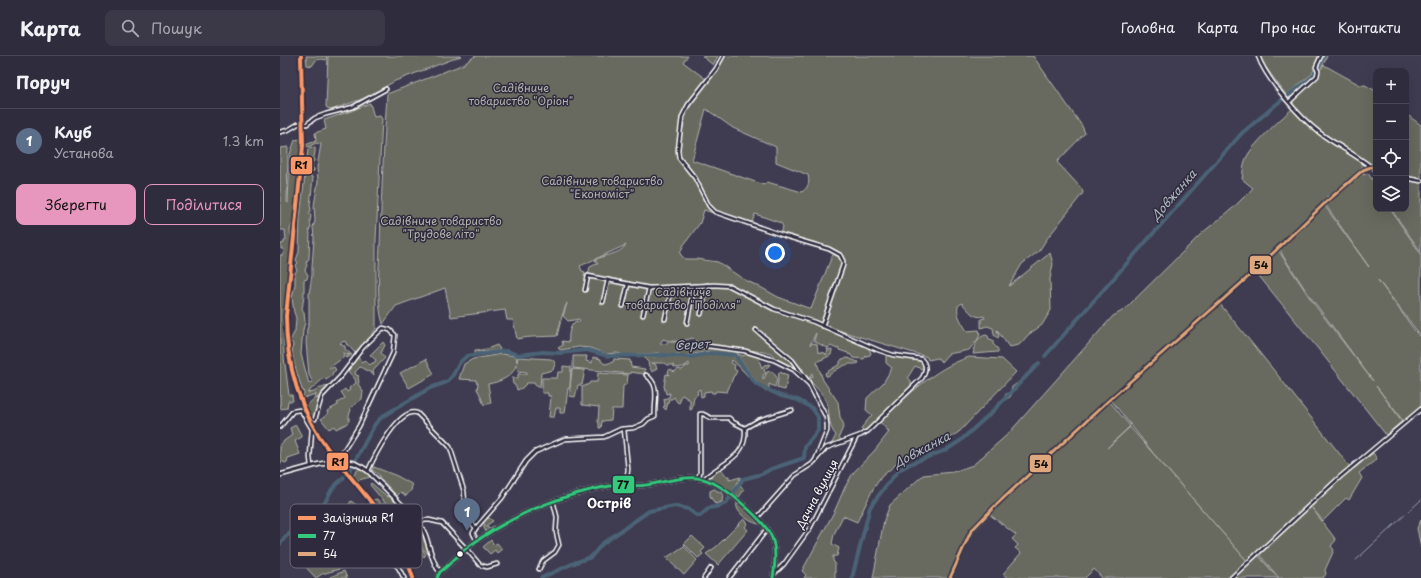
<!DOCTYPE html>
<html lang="uk">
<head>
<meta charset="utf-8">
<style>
  body { margin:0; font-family:"Playpen Sans",sans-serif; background:#3b3848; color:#f1f3f6 }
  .controls { position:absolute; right:12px; top:12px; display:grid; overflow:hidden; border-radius:8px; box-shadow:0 4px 16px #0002 }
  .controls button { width:36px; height:36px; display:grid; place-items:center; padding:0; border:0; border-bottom:1px solid #4a4857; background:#2f2c3d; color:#f1f3f6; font:20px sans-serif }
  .you { position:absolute; left:495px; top:197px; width:14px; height:14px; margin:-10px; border:3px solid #fff; border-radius:50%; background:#1a73e8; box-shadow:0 0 0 6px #1a73e833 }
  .badge { display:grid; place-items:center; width:26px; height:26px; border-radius:50%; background:#e797bd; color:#fff; font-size:13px; font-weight:700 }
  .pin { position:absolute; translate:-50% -33px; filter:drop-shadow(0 1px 2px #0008) }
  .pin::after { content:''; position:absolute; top:21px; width:14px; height:12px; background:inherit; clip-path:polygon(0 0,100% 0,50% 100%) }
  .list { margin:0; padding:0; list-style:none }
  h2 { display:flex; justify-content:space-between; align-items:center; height:52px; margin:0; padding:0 16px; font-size:17px }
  h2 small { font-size:13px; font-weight:400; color:#a7a7b0 }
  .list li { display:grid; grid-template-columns:26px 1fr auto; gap:12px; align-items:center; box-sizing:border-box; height:64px; padding:0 16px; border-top:1px solid #4a4857 }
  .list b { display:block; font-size:15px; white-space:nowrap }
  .list p { margin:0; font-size:13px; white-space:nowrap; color:#a7a7b0 }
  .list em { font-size:13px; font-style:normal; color:#a7a7b0 }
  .actions { display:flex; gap:8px; padding:12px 16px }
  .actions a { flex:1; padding:9px 0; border:1px solid #e797bd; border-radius:8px; text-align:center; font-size:14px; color:#e797bd }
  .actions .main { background:#e797bd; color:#111 }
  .icon { flex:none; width:22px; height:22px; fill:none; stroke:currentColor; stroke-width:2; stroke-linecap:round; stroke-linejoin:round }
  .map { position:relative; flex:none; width:1141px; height:522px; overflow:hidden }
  header { display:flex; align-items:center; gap:24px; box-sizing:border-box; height:56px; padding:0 20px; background:#2f2c3d; border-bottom:1px solid #4a4857 }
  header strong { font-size:19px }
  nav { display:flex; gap:22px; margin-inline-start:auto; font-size:14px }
  .search { width:280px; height:36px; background:#3b3848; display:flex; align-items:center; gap:10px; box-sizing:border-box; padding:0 14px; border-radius:8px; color:#a7a7b0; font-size:15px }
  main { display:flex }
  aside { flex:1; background:#2f2c3d }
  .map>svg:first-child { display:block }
  .green { fill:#686b5e; stroke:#b4b5ae; fill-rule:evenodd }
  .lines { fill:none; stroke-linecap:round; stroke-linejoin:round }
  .stream { stroke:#94a1ad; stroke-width:1 }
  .river { stroke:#4c6376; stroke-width:4 }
  .minor-tunnel { stroke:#524f62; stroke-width:2.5; stroke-dasharray:2.5 1; stroke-linecap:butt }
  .minor-casing { stroke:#fff; stroke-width:5.5 }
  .tertiary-casing { stroke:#fff; stroke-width:6 }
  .minor { stroke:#2f2a3d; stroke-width:2.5 }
  .tertiary { stroke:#2f2a3d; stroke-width:3 }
  .bus-1-casing { stroke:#2f2a3d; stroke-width:6 }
  .bus-2-casing { stroke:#2f2a3d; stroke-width:6 }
  .bus-1 { stroke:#33ca7d; stroke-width:3 }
  .bus-2 { stroke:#dfa77e; stroke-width:3 }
  .rail-1-casing { stroke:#2f2a3d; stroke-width:7 }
  .rail-1 { stroke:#fc9868; stroke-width:4 }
  .bus-dot { fill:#fff; stroke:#2f2a3d; stroke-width:1.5 }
  .labels { text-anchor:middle; stroke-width:3; stroke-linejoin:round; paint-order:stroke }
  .park-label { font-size:11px; fill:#b4b5ae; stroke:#2f2a3d }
  .street-label { font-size:11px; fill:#fff; stroke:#2f2a3d }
  .water-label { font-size:12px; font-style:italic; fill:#aeb9c1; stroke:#2f2a3d }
  .quarter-label { font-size:13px; font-weight:bold; fill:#fff; stroke:#2f2a3d }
  .key { fill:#2f2a3d; stroke:#6d6a77; stroke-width:1 }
  .key-label { font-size:11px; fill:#fff }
  .line-badge { stroke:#2f2a3d; stroke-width:1.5 }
  .pale-badge-label { font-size:11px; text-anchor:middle; font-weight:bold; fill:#111 }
</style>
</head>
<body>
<header>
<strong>Карта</strong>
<div class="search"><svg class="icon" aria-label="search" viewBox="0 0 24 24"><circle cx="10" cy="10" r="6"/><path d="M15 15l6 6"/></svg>Пошук</div>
<nav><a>Головна</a><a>Карта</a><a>Про нас</a><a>Контакти</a></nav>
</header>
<main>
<aside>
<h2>Поруч<small></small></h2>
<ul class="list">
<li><span class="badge" style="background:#5c6f8a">1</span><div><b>Клуб</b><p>Установа</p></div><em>1.3 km</em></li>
</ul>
<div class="actions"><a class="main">Зберегти</a><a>Поділитися</a></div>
</aside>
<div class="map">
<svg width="1141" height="522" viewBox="0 0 1141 522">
  <rect width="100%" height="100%" fill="#3f3b51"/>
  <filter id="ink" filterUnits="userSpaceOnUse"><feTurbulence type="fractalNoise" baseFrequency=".025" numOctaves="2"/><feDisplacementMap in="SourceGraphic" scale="8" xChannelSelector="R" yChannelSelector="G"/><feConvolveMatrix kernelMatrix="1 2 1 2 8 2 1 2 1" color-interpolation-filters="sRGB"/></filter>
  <g filter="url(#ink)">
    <g class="green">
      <path d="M26,0H47L46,4L42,3L36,4L32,10L27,9Z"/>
      <path d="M48,0H181L115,25L85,42L51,54L46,51Z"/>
      <path d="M195,0H408L403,6L427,24L406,52L402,65L399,89L407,55L426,27L442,0H753L802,70L805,77L777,106L802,133L803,137L766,184L759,195L742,208L729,230L770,197L773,208L770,223L771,254L762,269L748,279L743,285L739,289L729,291L717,274L719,280L718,282L714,279L713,272L707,270L701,272V263L705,262L704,260C694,263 689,255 682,247L678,250C676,259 682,267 687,275L699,274L700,278L698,283L689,294L668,298L661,306L658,302L648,304L647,301L541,269L551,276L587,291L589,293L591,297L590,299L586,300L584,303L573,302L570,298L569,299L568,297L559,294V292L557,293L551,290L548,292C543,291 539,287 534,285L536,277L530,289L532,287L537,288L538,296L545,297L546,299L548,295L547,293L552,294L551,299L541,304H539L537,307L543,324L558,346L560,361L564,369L559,381L561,384L556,388L552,387L556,379C549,373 549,358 548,350C546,341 536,331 530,325V322L533,321L532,317L531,318L530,322H527L523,319V313L510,303L515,310V313L496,304L491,297L447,291L421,290L413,282C402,285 393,287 383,283L380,288H387V286H398L399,293H415L430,291L455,294L458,297L457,299L453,298L450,299C461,303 468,318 476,327C479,330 483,331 486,335C473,329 464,314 452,304L451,307L455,309L454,313L457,315L455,319H454L447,336L436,335L435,337H432L431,335L424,336V340L421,341L420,333L417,335L418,338L414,341L412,353L410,354V344L402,339L400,341V346L399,347L397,346L394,341L392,343H389L386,354L383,351L385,350L384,343L389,341L390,337L386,338L384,330L386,318L389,319L388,316L390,313L394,316L398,313L402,314L406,310H409V307C404,311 400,313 394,311L393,309H387L384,307H372L375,308L377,312L372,316L368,308L369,307L365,303V301L367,299L374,301L385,299L378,297L344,299L337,297L326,298L310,292L299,291L280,294L278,292L283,289L282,285L289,286C288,278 290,269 296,265L300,266L299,263L288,265L283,260L287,247L282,260L277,280C263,281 251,280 237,283L233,264H227L225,254L171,261L165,232L116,250L103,268C96,246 99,212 100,189C101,138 104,88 107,38L184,8ZM426,53L453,72L496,91V106L528,119C530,128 528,131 522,136L487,126L484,129L412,104ZM424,154L471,169L475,158L501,167L503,171L499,178L555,197L552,200L531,253L498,241L482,232L463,223L438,206L416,203H405L400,198L403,190L420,167ZM346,189C339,199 325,198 315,204L318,208H316L310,211L308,218H306L304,221L305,216L302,215L300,210ZM430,295L445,298L431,297L417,298L415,301H412L388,299L399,298L403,300Z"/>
      <path d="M422,0H438L433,9Z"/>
      <path d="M980,0H1040L1032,18L1006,39L982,6Z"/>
      <path d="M1043,0H1047L1041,13L1044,9L1080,29H1085L1096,35V111L1037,73L1014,50L1013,47V43L1034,22C1024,25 1019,39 1008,42L1007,39L1033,20Z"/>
      <path d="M90,47L94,61L100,60L102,63L96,184V273L91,279H95L88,286L85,285L78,295L75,297L68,289H67L65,285L60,287L63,290H65V293L72,299L67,302L66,301L70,298L67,299L63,296L64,301L49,312L50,313L54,311L56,314L52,317L53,319L46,324L44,322L27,337L34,336L40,332H43L45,330L49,331L40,341H37V343L39,342L40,343L35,361H33L32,365L25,351L35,342L36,338L23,342L24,337L23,334H22C19,322 10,299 13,288L10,285L15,275L16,262L14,256L12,242L15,229V217L17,214L15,210L18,207L16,204L19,196L20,162L28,93L31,91L35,92C36,97 33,101 34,105L32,107V111L34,113V115L31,116V121L33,122L30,149L31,154L29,157L31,160L30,165L31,171L29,174L30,177L29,203L26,206L27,209L25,214L28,219L27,223L24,224V240L22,253L24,256L25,266L23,274L21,298L29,328L33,325L31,323L29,319L26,286L27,273L29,267V238L32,219V211L34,182L33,171L35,165L34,150L38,125L37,111L41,88L36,87L28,91L25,89L36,85L35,77L46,73L44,64L71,55Z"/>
      <path d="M1013,52L1039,78L1084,108L1081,112L1050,141L1047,140L1048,143L982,206L795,375L690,474L668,522H593L604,464L610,449L643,419L673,416L693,409L728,378L833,260L844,254L922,177L953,152L973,132L962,123C963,117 963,110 965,105C969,91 1001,63 1013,52Z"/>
      <path d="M1126,58L1141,69V123L1126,120Z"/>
      <path d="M20,83V94L13,165L10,174L11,183L6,234L4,280V301L9,339H12L13,345H8L7,352L0,353V199H3L4,193H1V188L4,187V185L6,184L5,174H0V92L8,91L7,146L8,147L10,98L15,84Z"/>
      <path d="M1088,117L1096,130V153H1110L1141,198V280L1098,224L1141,283V351L1123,365L1096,330L1122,365L1106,379L1043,299L975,215L998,194L1034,248L1093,325L1029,239L1003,200L1000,193L1044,149L1089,211L1045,148L1083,118L1084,119Z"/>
      <path d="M1126,123L1141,126V196L1111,153H1126Z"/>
      <path d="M940,248L996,317L1070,411L967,505L873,397L831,344Z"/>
      <path d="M706,279L708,280L709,283L713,284V288L718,293V296L693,298L694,295L693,293L695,291C696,285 700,280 706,279Z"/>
      <path d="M103,286L105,289L101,297L105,302L93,315L94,319L83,312L80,311L75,316L76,319L79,320L78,321L79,326L78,328L83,335L82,343L70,352L71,354L69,359V365L66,368L56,373L54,370L49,373L41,363L48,358L47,355L58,349L57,347L65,342L61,336L65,333L67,336L70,334L69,332L76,327L75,323L67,314L77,300L82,306L84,304L90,309L92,307H94L96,304L90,299Z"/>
      <path d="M217,289L220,293L217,295L195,296V294L207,293Z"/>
      <path d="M471,297L480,300L479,304L482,312L484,309L490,308L489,310L486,312L484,314L486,317L483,319V324L488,315L493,316L497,322L495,331L489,328V333L478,328L458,300L459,298L462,300Z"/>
      <path d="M222,298L236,300L237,306L238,301L271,303L274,305L275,308L273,314L261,317L260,332L255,329L254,327H247L242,332L237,334L236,330L233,328L232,322H238V318H247V316L238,315L236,308C234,321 219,326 208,328L211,347L204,349L198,334H197L198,327L196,326V324L179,323L184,308L193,303Z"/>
      <path d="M606,299L640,305L644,309V314L635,310L628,321L631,325V332L584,376L581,373L582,371L592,359L586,354L587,342L603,327L612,312L606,307Z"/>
      <path d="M293,300H307L306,305L312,307L313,301L321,303V305L325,308L333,306L334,303L350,304L351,311L365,313L364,318L350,316V318L293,312Z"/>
      <path d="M689,301L722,303L736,316L680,375L665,386L619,406L602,420L593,433L577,466L563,460L554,478L552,488L559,492L557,500H553V505L555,507V522H524L526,519L522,515L555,454L565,431L573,417L595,394L609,376L600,366C626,341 653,313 689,301Z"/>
      <path d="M568,302L578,306L579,307C577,308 575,308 573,308C565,307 554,315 548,320H546L545,317L560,308V306L562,303Z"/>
      <path d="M146,303L154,318L129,332L120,317Z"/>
      <path d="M283,310L291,311L290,332L292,313L305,314L302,329H298L295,341L290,340V333L288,332L285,357H280V352H276L274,361H269L271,340H268V337H262V322H277L278,316H283Z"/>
      <path d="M499,316L508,319L505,334L497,332Z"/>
      <path d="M318,317L348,319L347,328L343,330L342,353H332L331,364L322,365L321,372H319V367L318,366L319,351L302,349V331L309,328L310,326H317Z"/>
      <path d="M739,326L740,327C738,333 732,335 730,341L723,345L726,338L730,337L732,331Z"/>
      <path d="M830,346L850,370L827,392L850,371L967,505L950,522H822L814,513L805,522H728L723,518L741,497L735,492L738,489L732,483L736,479L709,458Z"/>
      <path d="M16,369L22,381L15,385L20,398L8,402L7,406L5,407L2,405L0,408V388L12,379L10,372Z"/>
      <path d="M1093,397L1097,403L1079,417L1082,422L1069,444L1066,442L1043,465L1032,452L1056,484L1051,490L1054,494L1045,514L1046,518L1043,522H999L978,497L1073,411L1075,412Z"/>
      <path d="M443,409L445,410L441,414L446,420H449V424L461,421L452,436L428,422Z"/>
      <path d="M94,411L117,420L133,429L131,432L132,433L126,440L121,436L117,440L99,421V419L92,414Z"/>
      <path d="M79,412L86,416L90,421L75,425L72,421Z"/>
      <path d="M91,427L108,441L111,440L128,457H127L120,455L114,460L111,458L117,470V474C112,471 112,465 109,460C104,454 96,452 93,444L97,443L101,448H106L90,429Z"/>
      <path d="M460,430L464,434L459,441L454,437Z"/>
      <path d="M434,433L443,438L442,446L435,448L430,440V435Z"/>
      <path d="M71,445L93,462L102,473L97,479L93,475L85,484L89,489L63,512L42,518L36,522L20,505C36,485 59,468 71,445Z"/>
      <path d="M462,446L480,464L479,468C471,467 454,456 457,447Z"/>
      <path d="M209,462L213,465L207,469V471L209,473L214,470L216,472L206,476L203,470H206L203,467L205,463Z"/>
      <path d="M464,463L468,467L465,471L468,474L438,509L426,498L436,491Z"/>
      <path d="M1141,464V492L1137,472Z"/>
      <path d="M139,472L149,496L148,498L139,488L146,499L144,501L141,498L138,499L135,494H133L129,487L132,485L130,481L131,479L137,486L131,476Z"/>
      <path d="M412,480L425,492L421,496L423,498L418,502L404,488Z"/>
      <path d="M211,484L214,489L217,487L222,493L217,497L215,494L210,498L203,491Z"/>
      <path d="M404,490L417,504L404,519L386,502Z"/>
      <path d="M977,498L998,522H952Z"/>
      <path d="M64,515L67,522H49L50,521Z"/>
    </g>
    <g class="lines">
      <path class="stream" d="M1076,504L1141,444"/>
      <g class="river">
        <path d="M765,300L962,77L1004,42L1033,21L1044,0"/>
        <path d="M0,488L5,481L22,469L43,450L52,433L69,416L95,368L103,360L150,332L167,326L173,319L180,306L187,300L226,295L238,299L263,296L280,297L307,294L328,300L384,299L411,301L431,297L455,299L476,328L501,340L518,344L532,352L538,361V374L525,391L524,402L491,413L482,418L463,423L446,447L440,450L429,452L420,460L416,459L408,453L395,450L369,455L322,488L311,501L294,507L261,522"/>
        <path d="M572,522L590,451L608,427L619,414L630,408L666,394L680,385L712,356L759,307"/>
      </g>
      <path class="minor-tunnel" d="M18,68H27"/>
      <g class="minor-casing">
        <g id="minor">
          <path d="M443,0L436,13L408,49L402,61L398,94L399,102L415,122L429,150L435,156L505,180L549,193L560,199L563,205V209L542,270"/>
          <path d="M978,0C986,23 1020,62 1040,77C1056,89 1075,98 1091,111L1096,113"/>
          <path d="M1009,46L1037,20L1038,15L1036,11L1041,0"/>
          <path d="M27,68L35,62L46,58L73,51L93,40L106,33"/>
          <path d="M0,76L8,74L18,68"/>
          <path d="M1126,122L1141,125"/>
          <path d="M305,234L308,220L369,232L434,229L450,230L494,253L534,266L598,294L613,299L641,303C647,308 646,316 642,322L588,375L581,379L546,392L532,408L515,419L477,462"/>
          <path d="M323,246L328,224"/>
          <path d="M343,250L348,228"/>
          <path d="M421,258L427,229"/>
          <path d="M363,259L369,232"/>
          <path d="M385,263L392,231"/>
          <path d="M407,267L414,230"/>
          <path d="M476,274L512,304L529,327"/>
          <path d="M401,289L405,291L428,290L465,295L494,304L514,314L529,328L546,361L547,369V375L535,405"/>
          <path d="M35,363L42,340L61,320L83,291L103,272L110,274L115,279L113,297L79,370L62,397L60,402L62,405"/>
          <path d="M0,371L13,355L20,354L22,356L32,373L30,401L31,410"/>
          <path d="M465,372L479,364L512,354"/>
          <path d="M344,373L348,413L346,428"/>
          <path d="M88,415C94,401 119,351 137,357L170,391L184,435L185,447L184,452L185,460L196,472"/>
          <path d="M418,422L420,417V358H423L431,362H449L453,366L465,372"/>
          <path d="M424,423C442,406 468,402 465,372"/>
          <path d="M137,465L149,464L162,467L190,497L200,509L207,511L217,508"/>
          <path d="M197,485L193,477L196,472L222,442L246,405L255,396L285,383L324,381L341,373L353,372L363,368L368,363L375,360C374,343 381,330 366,319"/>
          <path d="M259,513L263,505L275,496L279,489L276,476L277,461L273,445"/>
          <path d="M494,518L504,508L530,472L576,382"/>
          <path d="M124,522C122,519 120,514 118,511C113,507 107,504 104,498C98,486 127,469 135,462"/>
          <path d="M157,522L160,516"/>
          <path d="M424,522L431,512"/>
          <path d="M449,522L487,473"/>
          <path d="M670,522L691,475L715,450L828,345L966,223L1044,148L1083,114L1091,111"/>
          <path d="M951,522L1060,421L1141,353"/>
        </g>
      </g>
      <g class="tertiary-casing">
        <path id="tertiary" d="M0,419L40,408L62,405L74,407L82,411L88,415L130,457C136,463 142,470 145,478C149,488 152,508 160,516C171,508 180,496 192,488C235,458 284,437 336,429C346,428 356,431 366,429C383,427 400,420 417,422C433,423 454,440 466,451C493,476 499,484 493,522"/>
      </g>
      <use href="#minor" class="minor"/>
      <use href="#tertiary" class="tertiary"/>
      <g class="bus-1-casing">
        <path id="bus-1" d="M157,522L160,516C171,508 180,496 192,488C235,458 284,437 336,429C346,428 356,431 366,429C383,427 400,420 417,422C433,423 454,440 466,451C493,476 499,484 493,522"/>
      </g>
      <g class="bus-2-casing">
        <path id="bus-2" d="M670,522L691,475L715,450L828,345L966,223L1044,148L1083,114L1091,111"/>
      </g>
      <use href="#bus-1" class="bus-1"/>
      <use href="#bus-2" class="bus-2"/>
      <g class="rail-1-casing">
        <path id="rail-1" d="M21,0L23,90L6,260C6,309 20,357 50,396C82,437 119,471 133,522"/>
      </g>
      <use href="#rail-1" class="rail-1"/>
    </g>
  </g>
  <circle class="bus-dot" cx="180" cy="498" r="3.5"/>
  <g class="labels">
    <g class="park-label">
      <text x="241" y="36">Садівниче<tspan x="241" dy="13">товариство "Оріон"</tspan></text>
      <text x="322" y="129">Садівниче товариство<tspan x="322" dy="13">"Економіст"</tspan></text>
      <text x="161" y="169">Садівниче товариство<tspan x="161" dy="13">"Трудове літо"</tspan></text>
      <text x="403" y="240">Садівниче<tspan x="403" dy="13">товариство "Поділля"</tspan></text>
    </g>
    <g class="street-label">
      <text transform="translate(537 438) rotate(-62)" y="4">Дачна вулиця</text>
    </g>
    <g class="water-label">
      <text transform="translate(894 139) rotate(-49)" y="4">Довжанка</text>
      <text transform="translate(412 289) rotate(-3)" y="4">Серет</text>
      <text transform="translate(642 394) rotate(-28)" y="4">Довжанка</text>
    </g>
    <g class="quarter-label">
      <text x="329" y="452">Острів</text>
    </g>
  </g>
  <rect x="10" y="448" width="132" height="64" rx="6" class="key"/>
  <rect x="18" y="460" width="18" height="4" fill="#fc9868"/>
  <rect x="18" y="478" width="18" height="4" fill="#33ca7d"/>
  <rect x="18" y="496" width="18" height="4" fill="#dfa77e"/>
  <g class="key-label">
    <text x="43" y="466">Залізниця R1</text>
    <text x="43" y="484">77</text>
    <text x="43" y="502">54</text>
  </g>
  <g class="line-badge">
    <rect x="10" y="100" width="23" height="19" rx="4" fill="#fc9868"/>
    <rect x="969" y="199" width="23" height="20" rx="4" fill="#dfa77e"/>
    <rect x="46" y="396" width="23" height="19" rx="4" fill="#fc9868"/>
    <rect x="749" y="398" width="23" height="19" rx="4" fill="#dfa77e"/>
    <rect x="332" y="419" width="23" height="19" rx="4" fill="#33ca7d"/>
  </g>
  <g class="pale-badge-label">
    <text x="21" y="113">R1</text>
    <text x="981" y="213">54</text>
    <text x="58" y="410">R1</text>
    <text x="761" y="412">54</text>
    <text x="343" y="433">77</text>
  </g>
</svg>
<div class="controls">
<button>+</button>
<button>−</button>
<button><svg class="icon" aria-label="locate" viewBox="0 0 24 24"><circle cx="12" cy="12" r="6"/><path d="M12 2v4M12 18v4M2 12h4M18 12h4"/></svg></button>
<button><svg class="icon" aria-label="layers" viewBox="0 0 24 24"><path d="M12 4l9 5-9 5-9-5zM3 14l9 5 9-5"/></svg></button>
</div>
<div class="you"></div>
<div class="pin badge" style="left:187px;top:475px;background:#5c6f8a">1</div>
</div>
</main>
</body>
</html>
